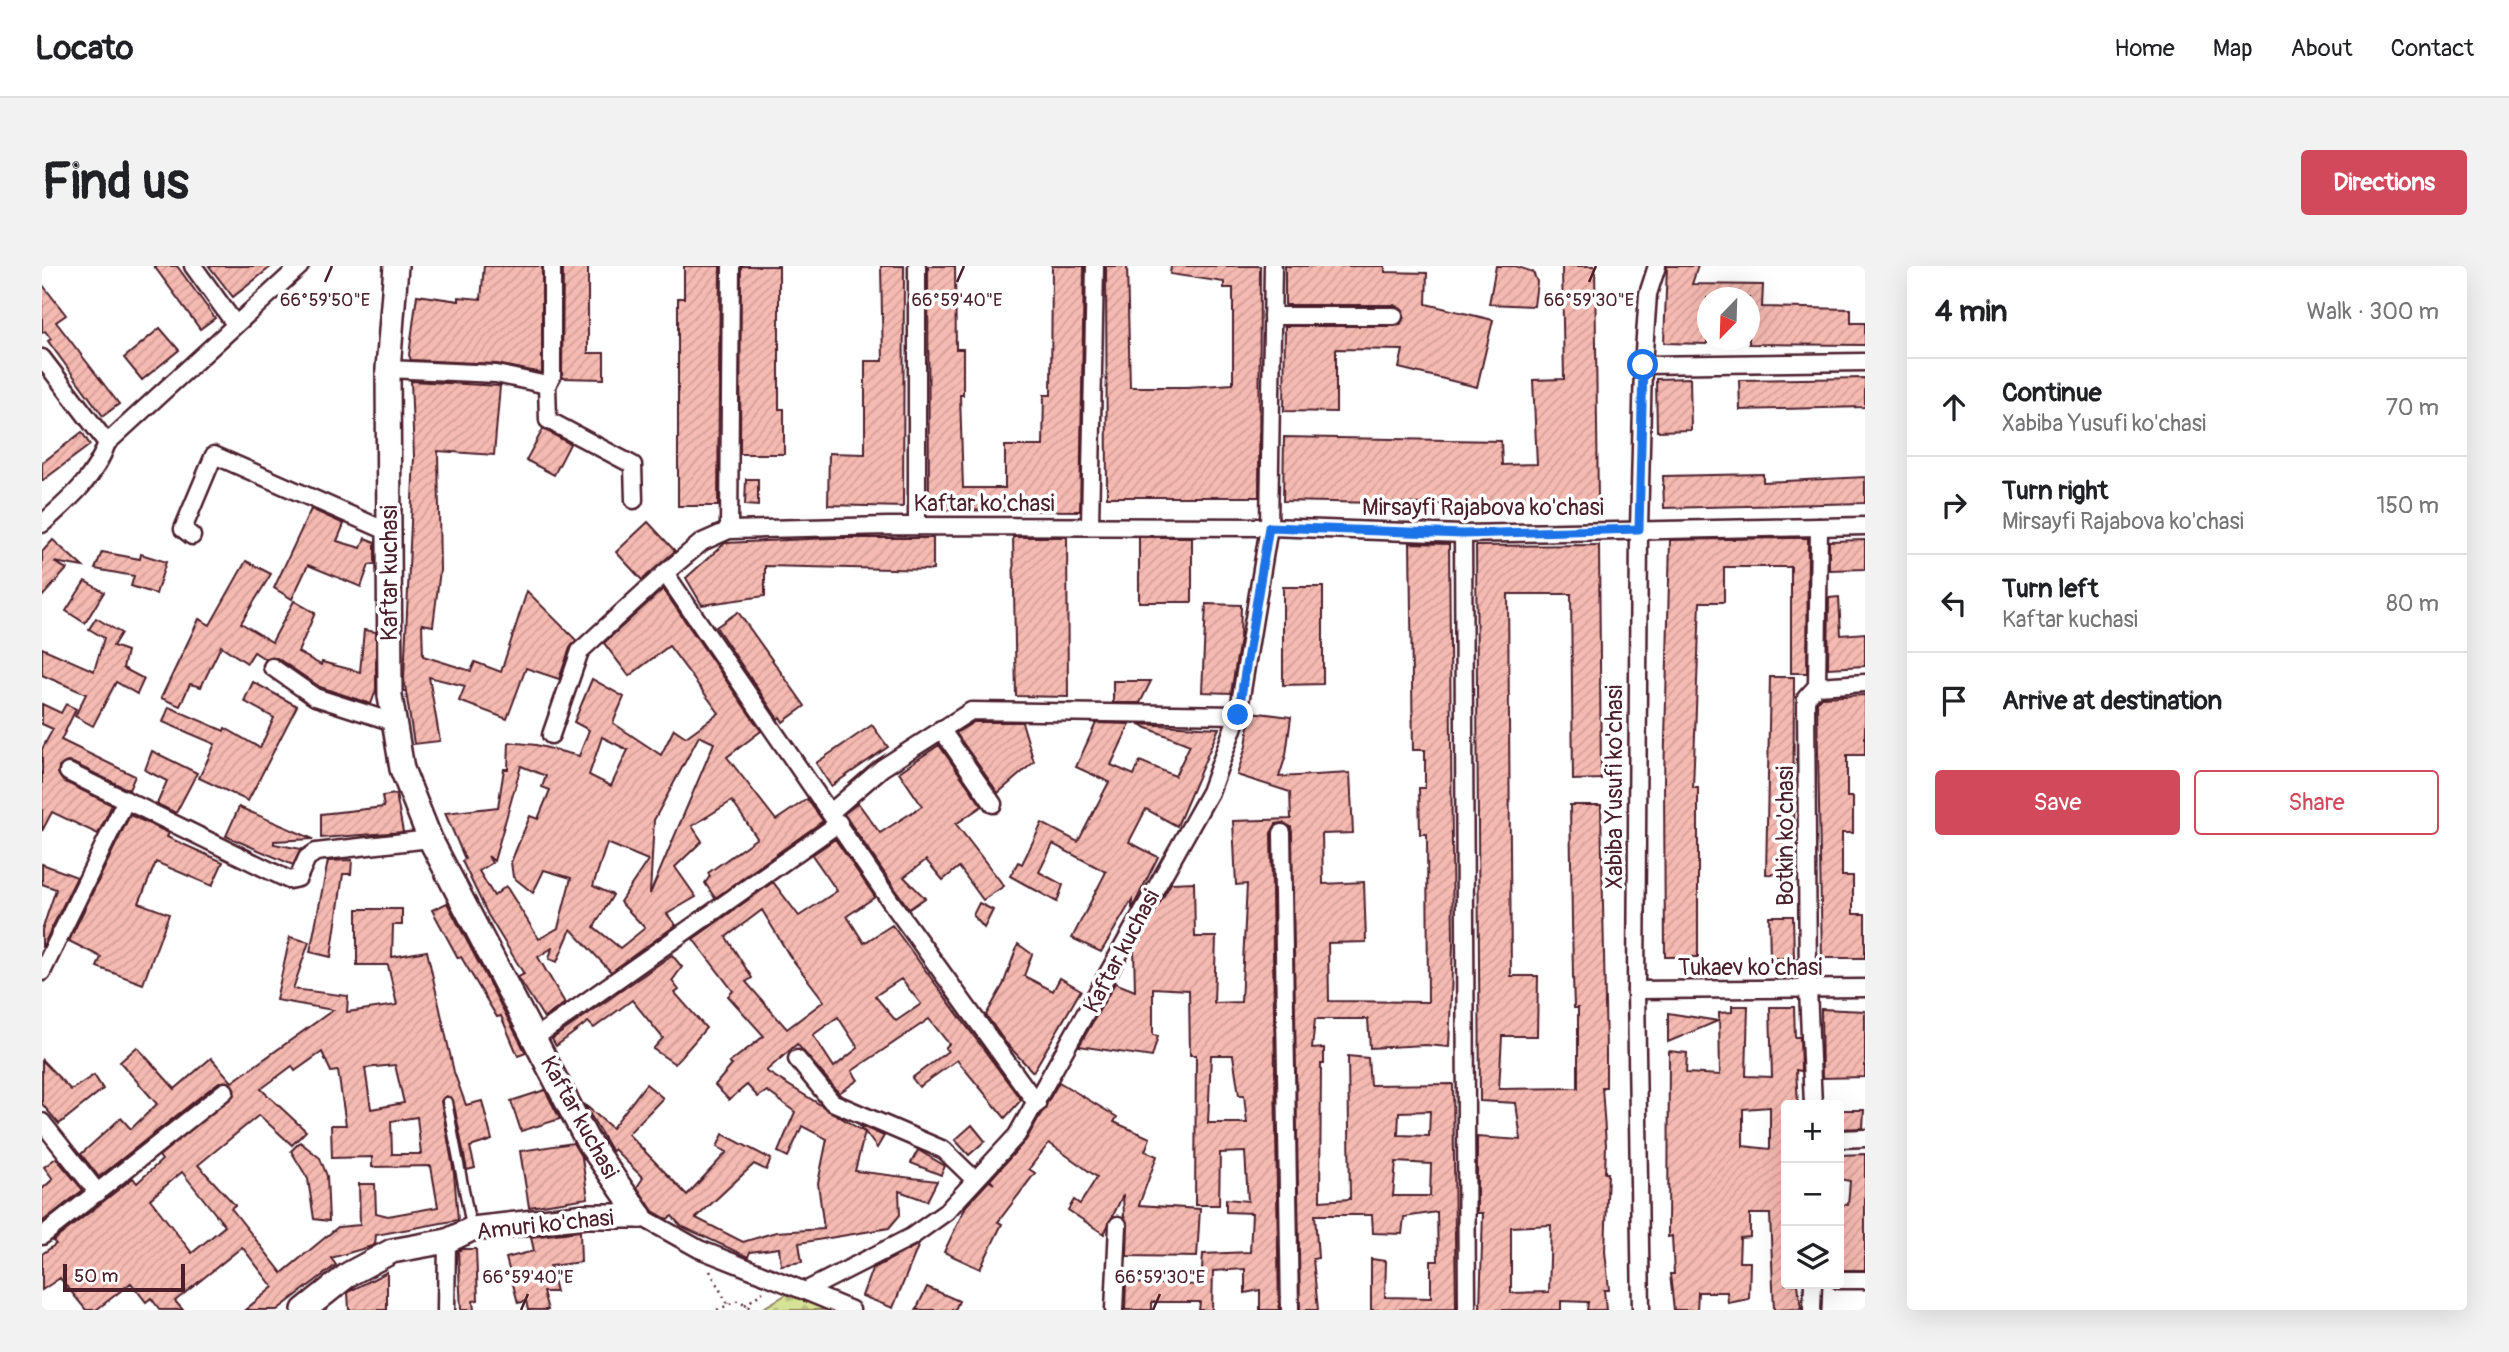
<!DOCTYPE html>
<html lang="en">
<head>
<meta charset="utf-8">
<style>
  body { margin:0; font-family:Pangolin,sans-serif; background:#f2f2f2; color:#202124 }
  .controls { position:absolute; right:21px; bottom:21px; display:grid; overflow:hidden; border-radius:7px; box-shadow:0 7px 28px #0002 }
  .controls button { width:63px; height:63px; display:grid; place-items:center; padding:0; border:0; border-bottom:2px solid #e0e0e0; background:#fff; color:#202124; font:35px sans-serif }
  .compass { position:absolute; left:1655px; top:21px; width:63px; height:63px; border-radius:50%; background:#fff; box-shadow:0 7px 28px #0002; rotate:203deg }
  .scale { position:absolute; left:21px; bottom:18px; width:122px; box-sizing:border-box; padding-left:7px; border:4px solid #4a1f2b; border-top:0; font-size:19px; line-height:24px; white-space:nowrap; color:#4a1f2b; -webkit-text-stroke:5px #fff; paint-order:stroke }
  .stop { position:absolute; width:21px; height:21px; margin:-16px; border:5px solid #1a73e8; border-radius:50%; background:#fff }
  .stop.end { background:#1a73e8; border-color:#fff; box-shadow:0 2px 7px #0008 }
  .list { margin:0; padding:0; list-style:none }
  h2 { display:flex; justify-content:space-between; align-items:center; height:91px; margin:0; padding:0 28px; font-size:30px }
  h2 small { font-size:23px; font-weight:400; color:#757577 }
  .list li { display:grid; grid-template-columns:46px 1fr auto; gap:21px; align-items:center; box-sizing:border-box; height:98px; padding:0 28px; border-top:2px solid #e0e0e0 }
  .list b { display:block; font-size:26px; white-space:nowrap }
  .list p { margin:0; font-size:23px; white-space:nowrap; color:#757577 }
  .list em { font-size:23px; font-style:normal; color:#757577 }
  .actions { display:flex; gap:14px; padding:21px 28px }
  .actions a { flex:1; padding:16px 0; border:2px solid #d1495b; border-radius:7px; text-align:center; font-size:24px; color:#d1495b }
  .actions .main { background:#d1495b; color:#fff }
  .icon { flex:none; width:38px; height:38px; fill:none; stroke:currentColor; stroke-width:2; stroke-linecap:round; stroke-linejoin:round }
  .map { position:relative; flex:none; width:1823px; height:1044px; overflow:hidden; border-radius:7px }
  header { display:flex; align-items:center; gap:42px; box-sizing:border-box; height:98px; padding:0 35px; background:#fff; border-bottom:2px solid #e0e0e0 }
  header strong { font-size:33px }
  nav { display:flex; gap:38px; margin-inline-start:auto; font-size:24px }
  .intro { display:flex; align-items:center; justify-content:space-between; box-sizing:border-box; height:168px; padding:0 42px }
  h1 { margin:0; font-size:49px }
  .button { padding:18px 32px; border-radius:7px; background:#d1495b; color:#fff; font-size:24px; font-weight:700 }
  main { display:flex; gap:42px; padding:0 42px }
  aside { flex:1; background:#fff; border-radius:7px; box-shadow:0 7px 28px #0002 }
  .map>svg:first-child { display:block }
  .cemetery { fill:url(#cemetery-stones); stroke:#908160; stroke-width:2 }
  .building { fill:url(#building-hatch); stroke:#4a1f2b; stroke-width:2; fill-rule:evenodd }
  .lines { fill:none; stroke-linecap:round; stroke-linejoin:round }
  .lane-casing { stroke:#4a1f2b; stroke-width:13 }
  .street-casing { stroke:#4a1f2b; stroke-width:21 }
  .secondary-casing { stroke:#4a1f2b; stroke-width:28 }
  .path { stroke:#4a1f2b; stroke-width:2.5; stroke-dasharray:2 5; stroke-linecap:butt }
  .lane { stroke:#fff; stroke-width:8 }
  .street { stroke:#fff; stroke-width:16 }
  .secondary { stroke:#fff; stroke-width:23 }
  .route { stroke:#1a73e8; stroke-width:9 }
  .ticks { fill:none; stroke:#4a1f2b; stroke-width:2.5 }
  .labels { text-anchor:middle; stroke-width:7; stroke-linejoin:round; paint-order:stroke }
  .street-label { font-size:23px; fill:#4a1f2b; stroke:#fff }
  .ticks-label { font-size:18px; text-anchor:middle; fill:#4a1f2b; stroke:#fff; stroke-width:7; stroke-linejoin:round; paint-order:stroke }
</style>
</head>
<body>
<header>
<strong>Locato</strong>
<nav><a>Home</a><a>Map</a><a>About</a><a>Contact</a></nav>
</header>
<div class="intro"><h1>Find us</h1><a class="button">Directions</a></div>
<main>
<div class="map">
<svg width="1823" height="1044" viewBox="0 0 1823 1044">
  <defs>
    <pattern id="cemetery-stones" width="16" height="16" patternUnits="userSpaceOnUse" patternTransform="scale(1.75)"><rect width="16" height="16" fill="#d6e396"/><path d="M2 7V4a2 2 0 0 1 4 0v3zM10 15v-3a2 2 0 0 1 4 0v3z" fill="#b9c281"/></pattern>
    <pattern id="building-hatch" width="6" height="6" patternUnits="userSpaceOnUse" patternTransform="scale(1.75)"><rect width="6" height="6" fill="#f5bab1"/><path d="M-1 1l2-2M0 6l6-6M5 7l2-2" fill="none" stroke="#d49f98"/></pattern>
  </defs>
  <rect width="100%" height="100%" fill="#fff"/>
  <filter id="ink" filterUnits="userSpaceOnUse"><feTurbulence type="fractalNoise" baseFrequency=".0143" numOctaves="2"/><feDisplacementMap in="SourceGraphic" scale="14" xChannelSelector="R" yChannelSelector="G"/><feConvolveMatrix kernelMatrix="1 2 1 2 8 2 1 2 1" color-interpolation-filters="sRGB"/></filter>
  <g filter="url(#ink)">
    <path class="cemetery" d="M745,1028L786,1044H718Z"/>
    <g class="building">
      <path d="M112,0H135L173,52L158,63Z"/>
      <path d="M167,0H230L191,31Z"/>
      <path d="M442,0H500V107L455,98L369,94L367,89L375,29L417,35V31L439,33Z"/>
      <path d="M521,0H546V87H562V113L520,112Z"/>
      <path d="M642,0H678L676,240H636V32H642Z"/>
      <path d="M699,0H737V143H742V188H698Z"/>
      <path d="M839,0H862L861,241L786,239L787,187L823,188V95H841Z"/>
      <path d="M886,0H913L914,83H921V129H918L921,222H963V180H1001L1002,129H1009L1010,0H1042L1038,245L887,244Z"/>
      <path d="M1064,0H1085L1088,121H1145L1191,118V22H1182V16L1128,8L1129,0H1218L1217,231H1065Z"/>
      <path d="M1243,0H1343V6L1385,7L1384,38L1451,54L1435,121L1357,102L1361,84L1294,83V146L1242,145L1243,60H1352L1358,59L1362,51L1361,44L1352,39H1243Z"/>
      <path d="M1454,0H1473L1491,6L1495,16L1492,40L1447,38Z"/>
      <path d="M1520,0H1553L1556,236L1431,239L1241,235L1242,171L1459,175L1460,199L1495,198L1491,114L1522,113Z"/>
      <path d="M1625,0H1656L1650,18L1721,19L1720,41L1809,43V57H1823V79L1707,78V32H1665V78L1622,77Z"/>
      <path d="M0,18L24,49L14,56L77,138L61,150L6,75L9,73L3,65L0,67Z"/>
      <path d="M118,62L137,84L100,114L82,92Z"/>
      <path d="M1648,112L1649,164L1615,165L1614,113Z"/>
      <path d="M1823,112V141L1698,144L1697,114Z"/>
      <path d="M369,115L458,120L452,189L396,185L398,304L391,360L380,358L381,390L429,405L433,396L459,406L485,325L534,374L528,382L517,413L484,402L465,453L417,435L423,420L387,411L398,475L372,478L362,413L372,190Z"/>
      <path d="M501,163L528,178L512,209L484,194Z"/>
      <path d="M40,166L48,179L0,215V197Z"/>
      <path d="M1721,208V216L1823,211V237L1622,242L1621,210Z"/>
      <path d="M704,213H716V240L703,239Z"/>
      <path d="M269,243L302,258L295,275L319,282L323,272L333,276V298L327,299L319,321L266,299L250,333L232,322Z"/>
      <path d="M606,256L633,285L600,314L574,286Z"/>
      <path d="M971,271H1025L1026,431L974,430Z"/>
      <rect x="1097" y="271" width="53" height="65"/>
      <path d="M788,272H891V304L723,300V330L660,339L644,312L683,277Z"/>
      <path d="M1750,272H1766L1765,407H1749V301H1682V336H1658L1651,522H1656V691H1623L1622,514L1628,274Z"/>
      <path d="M11,274L41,301L12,296L25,303L0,331V286Z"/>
      <path d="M1823,274V303L1787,304V275Z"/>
      <path d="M1368,277L1407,278L1411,679L1407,781L1383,779L1328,782L1326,753H1273L1270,783L1282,782V798H1279L1278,935L1308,933L1306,790L1326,792L1328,819L1411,818L1414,1043L1329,1044V993L1344,995L1343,1031L1389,1032V995H1396L1395,946L1362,951L1360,968L1331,967L1330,949H1273L1276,992L1271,993L1276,1044H1258L1250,567L1249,561L1241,557L1234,558L1229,567L1237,1044H1218V1024L1203,1027V1003L1171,1005L1170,1044H1157L1158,1036H1110V1044H1083L1084,1017L1159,1019L1161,988L1208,986L1210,947L1184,946V933L1206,935L1203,886L1178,887L1177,939H1153L1154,789H1148L1147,724L1111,722V769L1116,770L1110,791L1037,780L1073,717L1093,725L1092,683L1129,617L1152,616L1153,671H1174L1172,737L1199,736L1205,618L1194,619L1191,555L1249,553L1248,526L1195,509L1204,480L1209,446L1249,451L1244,489L1237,511L1308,507L1311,567L1280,568L1281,618L1322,616L1324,676L1286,677L1287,735L1386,736L1385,568H1378L1377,522H1383V484H1371ZM1169,789H1191L1197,829H1202L1205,857H1166ZM1388,845L1387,870L1356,869L1357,846ZM1354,896L1389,898L1388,930H1351Z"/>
      <path d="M1557,279L1559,513L1531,514L1529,328H1466L1469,710H1496L1495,770H1460L1457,823L1536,822V742H1532L1531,710L1528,539H1559L1564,786V821H1560L1564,879L1563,907H1566L1563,985L1567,1024H1562L1564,1044H1545L1546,1036L1519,1035V1044H1440L1438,1043L1441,947H1435V871L1479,874L1474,837L1438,835L1434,280ZM1509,959L1507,1026L1469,1027V961Z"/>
      <path d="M60,286L98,293L99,288L124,296L114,328L89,320L92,310L53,303Z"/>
      <path d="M204,295L229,308L199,357L230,376L252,335L273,347L256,386L279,399L280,396L318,406L322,364L334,366V424L329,438L278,421L235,392L223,393L212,386L205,397L179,380L159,421L148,418L138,440L119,432L157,353L168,359Z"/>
      <path d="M43,315L62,326L43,357L24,345Z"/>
      <path d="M1241,321H1281V418L1241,419Z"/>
      <path d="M621,323L719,465L685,491L734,554L765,533L781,555L673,632L663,617L668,610L666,607L715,572L690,535L650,560L660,575L633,601L654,631L625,648L634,659L569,706L529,663L515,696L507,693L510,682L496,691L523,737L502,752L476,711L482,708L446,649L420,595L423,593L403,547L456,541L462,503H466L467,476L494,479L537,490L547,464L532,456L550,413L582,431L571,457L619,489L632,463L644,471L677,447L627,380L587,410L562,377ZM657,470L672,477L608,628L612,554ZM560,471L586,484L569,520L547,509ZM479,500L504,510L500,521L508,524L496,553L488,550L469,596L471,611L491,627L502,604L529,612L516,662L497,673L464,620L452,630L437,605L450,597L446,590L452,595ZM565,577L606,594L578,636L603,662L578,682L552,661L571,629L551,620Z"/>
      <path d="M1797,331L1799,369L1823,367V400L1786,402L1787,332Z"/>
      <path d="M1164,338L1199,339L1198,373L1189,427L1160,426Z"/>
      <path d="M696,346L763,440L741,456L738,451L736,453L674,361Z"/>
      <path d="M54,352L79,367L71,380L85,385L81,402L102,413L95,428L74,416L51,460L33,450L44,428L0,409V382L52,405L62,372L47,363Z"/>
      <path d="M1728,411H1752L1751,609L1724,608Z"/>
      <path d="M1071,415H1109L1098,437H1071Z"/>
      <path d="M211,416L255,440L206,535L157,512L173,478L121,456L127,441L182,465L183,462L218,482L232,452L202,435Z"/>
      <path d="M1823,429V489H1805V531H1811V567H1800V610H1811V648H1823V692H1780L1775,436L1779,431Z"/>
      <path d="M0,438L19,447L24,438L34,443L19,474L93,510L87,524L31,497L25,496L17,501L16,507L21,515L70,539L56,568L10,546L0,565V483L11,463L0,458Z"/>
      <path d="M932,456H980L992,496L956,527L914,467Z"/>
      <path d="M1054,457L1088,458L1069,499L1092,509L1098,495L1133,510L1148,479L1095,458L1177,462L1135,560L1104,543L1087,576L1116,591L1090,643V634L1059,686L1030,672L1064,606L1011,578L997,606L1021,619L1015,636L968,610L976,596L980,598L1000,557L1036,576L1067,516L1034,501Z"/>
      <path d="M830,459L846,481L789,520L774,497Z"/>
      <path d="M897,479L940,540L914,558L962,620L941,634L917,601L901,614L884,594L862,611L883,632L867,643L802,548L816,537L838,567L880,540L857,506Z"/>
      <path d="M110,485L155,507L134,547L115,538L125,515L103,504Z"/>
      <path d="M354,528L361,566L279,572V548L342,541L340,530Z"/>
      <path d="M197,541L271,573L232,575V578L259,583L251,599L184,570Z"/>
      <path d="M88,549L127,567L125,571L181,596L170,620L114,596L97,637L127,648L101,718L55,701L59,691L27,675Z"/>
      <path d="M793,573L833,631L805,650L822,677L850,659L979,834L963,852L915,794L877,821L870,812L906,785L903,782L907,778L887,753L810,805L816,814L797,827L755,778L724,805L822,866L817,859L842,870L835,882L823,866L813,905L895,915L885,935L857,925L858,949L847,962L757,977L760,996L739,999L737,982L708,986L706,991L639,960L630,950L625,953L611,945L595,921L601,912L572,883L570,886L542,838L570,862L604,818L621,832L586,868L645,929L685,886L675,881L681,868L729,893L724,904L712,898L654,952L701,976L734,966L782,963L776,917L785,873L760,860L746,891L736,886L753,846L725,825L716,831L705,819L687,834L673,819L690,799L687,797L722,770L686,730L691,725L651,673L731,616L757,650L795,625L770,589ZM720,644L747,689L782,735L745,763L704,716L710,712L684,671ZM859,713L879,738L854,755L833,730ZM796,751L816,782L792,801L771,769Z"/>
      <path d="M310,594L309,608H301L289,691L268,686L286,595Z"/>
      <path d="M0,598L35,611L0,682V664L14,623L0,618Z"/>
      <path d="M405,637L484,787L476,790L459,750L455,751L419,691L416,692L390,644Z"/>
      <path d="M937,637L951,644L942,662L931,649Z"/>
      <path d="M315,643H360V659H351L350,691L385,685L412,806L424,839L440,835L450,874L428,881L433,902L425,904L411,834L404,830L399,835L412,907L416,954L334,969L333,978L330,980L289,992L294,999L235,1044H203L231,1021L200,981L133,1035L141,1044H118L109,1032L104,1036L89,1017L54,1044H44L18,1012L0,1024V988L14,978L11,975L91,912L95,917L120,894L117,890L193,828L187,816H177L57,911L39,888L79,852L89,863L115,838L78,796L95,781L133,823L169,792L190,816L291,744L234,734L248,671L267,676L251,723L306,730L305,746L355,739L346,699H315ZM280,786L289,806L296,805L304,859H289L290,892L330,891V901L389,900L396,941L346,950L334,947L333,918H317L318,959L296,961L240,1007L189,942L193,939L156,899L217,849L250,879L264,865L219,823L250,800L253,805ZM353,799L362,837L329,843L323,802ZM375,851L379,888H350L349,855ZM140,906L183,960L150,987L108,933Z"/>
      <path d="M1727,650H1751L1752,692H1728Z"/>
      <path d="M976,678L990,688L982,710L1011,725L1018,712L1039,724L991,806L963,776L944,749L961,719Z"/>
      <path d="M630,689L640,701L630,715L637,724L633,727L664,762L633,798L611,783L621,772L590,734L552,762L546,756L514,780L510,773Z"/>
      <path d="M1690,740H1706L1704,810L1730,811L1728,741H1752L1753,771H1758L1759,805L1754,804L1756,839H1744V1018H1756L1759,1043L1732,1044L1728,948H1708V971L1698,972L1697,996H1708L1707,1033L1686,1037L1685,1026H1656L1655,1044H1632L1628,1008H1632L1630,970L1626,971L1627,785L1645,787L1644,807L1678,809L1677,747L1690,746ZM1728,841V883L1701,880V843Z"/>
      <path d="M1779,743L1823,745V811L1780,812Z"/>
      <path d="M1626,747L1676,755L1626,776Z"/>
      <path d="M0,794L29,824L52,809L61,823L17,858L0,838Z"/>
      <path d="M1017,816L1075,851L1072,856L1108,872L1103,885L1115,890L1097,939L1158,943L1155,991L1085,990L1086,959L1082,950L1081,929L1062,968L1026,944L1032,934L1038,938L1055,911L1007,877L987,903L993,907L956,956L960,958L938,1003L902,986L924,940L947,915L952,918L948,914L984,874Z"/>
      <path d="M503,824L518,853L479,865L469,835Z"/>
      <path d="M1797,844H1822L1821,862L1797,863Z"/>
      <path d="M930,859L943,875L927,889L913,874Z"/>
      <path d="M258,876L278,892L285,910L287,955L272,953L266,913L249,885Z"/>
      <path d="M531,877L540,892L546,932L487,941L478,885Z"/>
      <path d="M876,884L903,900L899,909L869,897Z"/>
      <path d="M1823,888V1004H1797V938L1806,939L1808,915L1797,913V889Z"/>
      <path d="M14,892L41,924L0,956V923L11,913L2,901Z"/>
      <path d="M538,965L539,996L508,1000L514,1026H501L506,1044H486L484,1035L476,1037L464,992L492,985L489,971Z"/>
      <path d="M877,978L851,1042L820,1030L830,1003Z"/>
      <path d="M420,983H434L436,1034L431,1035L432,1044H419L416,985Z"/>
      <path d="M345,1006V1044H307L306,1026Z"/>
      <path d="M885,1021L917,1035L913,1044H874Z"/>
    </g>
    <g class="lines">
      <g class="lane-casing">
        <path id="lane" d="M405,836L429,960"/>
      </g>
      <g class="street-casing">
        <g id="street">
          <path d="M151,0L193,58"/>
          <path d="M1230,50H1352"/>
          <path d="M0,92L65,177"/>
          <path d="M1601,99L1823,96"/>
          <path d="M346,103L454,108L505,119L510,110V0"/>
          <path d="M505,119L506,154L591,199L592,234"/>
          <path d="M0,258C27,234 53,212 65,177L258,0"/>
          <path d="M875,260V0"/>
          <path d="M1048,260L1053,0"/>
          <path d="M687,264L689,0"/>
          <path d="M1421,268L1425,1044"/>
          <path d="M150,270L141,263L172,189L347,266"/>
          <path d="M230,401L273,431L351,456"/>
          <path d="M1775,420L1823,417"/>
          <path d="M899,463L951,538"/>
          <path d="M509,469L538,385L623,307"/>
          <path d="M26,506L247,614L256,612L265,592L274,586L388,573"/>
          <path d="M789,546L840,502L929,445L1196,449"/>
          <path d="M1240,567L1248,1044"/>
          <path d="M0,706L84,534"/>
          <path d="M1594,724L1823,722"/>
          <path d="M494,771L797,557"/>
          <path d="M755,793L790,836L902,884L933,914"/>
          <path d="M995,838L849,636L623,307L660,276L687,264L846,260L1227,261L1421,268L1823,260"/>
          <path d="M1771,839L1766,723L1764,432L1775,420L1777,261"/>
          <path d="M0,856L56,927"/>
          <path d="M1797,873L1823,872"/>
          <path d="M598,950L657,983L763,1025L869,971L904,946L975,869L1168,526L1196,449L1227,261L1231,0"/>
          <path d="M0,970L183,825"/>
          <path d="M1797,1014H1823"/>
          <path d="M763,1025L809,1044"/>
          <path d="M404,1044L405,975"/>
          <path d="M1072,1044L1076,959"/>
          <path d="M1599,1044L1594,724L1597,263L1601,99L1606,28L1615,0"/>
          <path d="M1770,1044L1771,1018"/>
        </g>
      </g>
      <g class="secondary-casing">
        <g id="secondary">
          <path d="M354,0L346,103L348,430L360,503L388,573L545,874L598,950"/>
          <path d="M262,1044L307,1008L350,985L405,975L430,963L544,950H598"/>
        </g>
      </g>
      <g class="path">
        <path d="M668,1005L686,1039"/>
        <path d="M703,1039L721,1026"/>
        <path d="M675,1044L697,1034L711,1044"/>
      </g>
      <use href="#lane" class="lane"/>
      <use href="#street" class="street"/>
      <use href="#secondary" class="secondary"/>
    </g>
  </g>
  <g class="lines" filter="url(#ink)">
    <path class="route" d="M1196,449L1227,261L1421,268L1597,263L1601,99"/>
  </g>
  <path class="ticks" d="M283,16L290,0M915,16L922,0M1547,16L1554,0M479,1044L486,1028M1111,1044L1118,1028"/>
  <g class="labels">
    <g class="street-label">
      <text x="942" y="245">Kaftar ko'chasi</text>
      <text x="1441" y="249">Mirsayfi Rajabova ko'chasi</text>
      <text transform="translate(347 307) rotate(-90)" y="8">Kaftar kuchasi</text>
      <text transform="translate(1572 521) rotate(-90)" y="8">Xabiba Yusufi ko'chasi</text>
      <text transform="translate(1743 570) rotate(-90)" y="8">Botkin ko'chasi</text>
      <text transform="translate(1079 685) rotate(-62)" y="8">Kaftar kuchasi</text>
      <text x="1708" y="709">Tukaev ko'chasi</text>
      <text transform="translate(538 851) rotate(61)" y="8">Kaftar kuchasi</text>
      <text transform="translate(503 958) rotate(-6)" y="8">Amuri ko'chasi</text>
    </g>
  </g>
  <g class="ticks-label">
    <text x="915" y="40">66°59'40"E</text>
    <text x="1547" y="40">66°59'30"E</text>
    <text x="283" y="40">66°59'50"E</text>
    <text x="486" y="1017">66°59'40"E</text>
    <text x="1118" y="1017">66°59'30"E</text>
  </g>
</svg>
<div class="controls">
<button>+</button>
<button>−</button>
<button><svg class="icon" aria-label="layers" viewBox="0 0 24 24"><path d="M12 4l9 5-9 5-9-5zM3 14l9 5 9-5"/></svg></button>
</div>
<svg class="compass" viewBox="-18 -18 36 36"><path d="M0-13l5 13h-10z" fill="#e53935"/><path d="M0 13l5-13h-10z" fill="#757577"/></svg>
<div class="scale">50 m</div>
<div class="stop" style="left:1601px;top:99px"></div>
<div class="stop end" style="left:1196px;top:449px"></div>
</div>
<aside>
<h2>4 min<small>Walk · 300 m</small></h2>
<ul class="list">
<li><svg class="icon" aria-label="ahead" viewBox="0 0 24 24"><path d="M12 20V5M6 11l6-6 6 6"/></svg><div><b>Continue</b><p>Xabiba Yusufi ko'chasi</p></div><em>70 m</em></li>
<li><svg class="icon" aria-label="right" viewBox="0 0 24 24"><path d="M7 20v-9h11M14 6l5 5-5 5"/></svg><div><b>Turn right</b><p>Mirsayfi Rajabova ko'chasi</p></div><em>150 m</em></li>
<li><svg class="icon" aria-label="left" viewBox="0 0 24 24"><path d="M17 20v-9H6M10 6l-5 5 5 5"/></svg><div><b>Turn left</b><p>Kaftar kuchasi</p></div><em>80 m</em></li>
<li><svg class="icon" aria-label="arrive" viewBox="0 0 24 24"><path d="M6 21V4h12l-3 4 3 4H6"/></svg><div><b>Arrive at destination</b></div></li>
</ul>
<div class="actions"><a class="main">Save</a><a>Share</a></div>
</aside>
</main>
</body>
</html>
